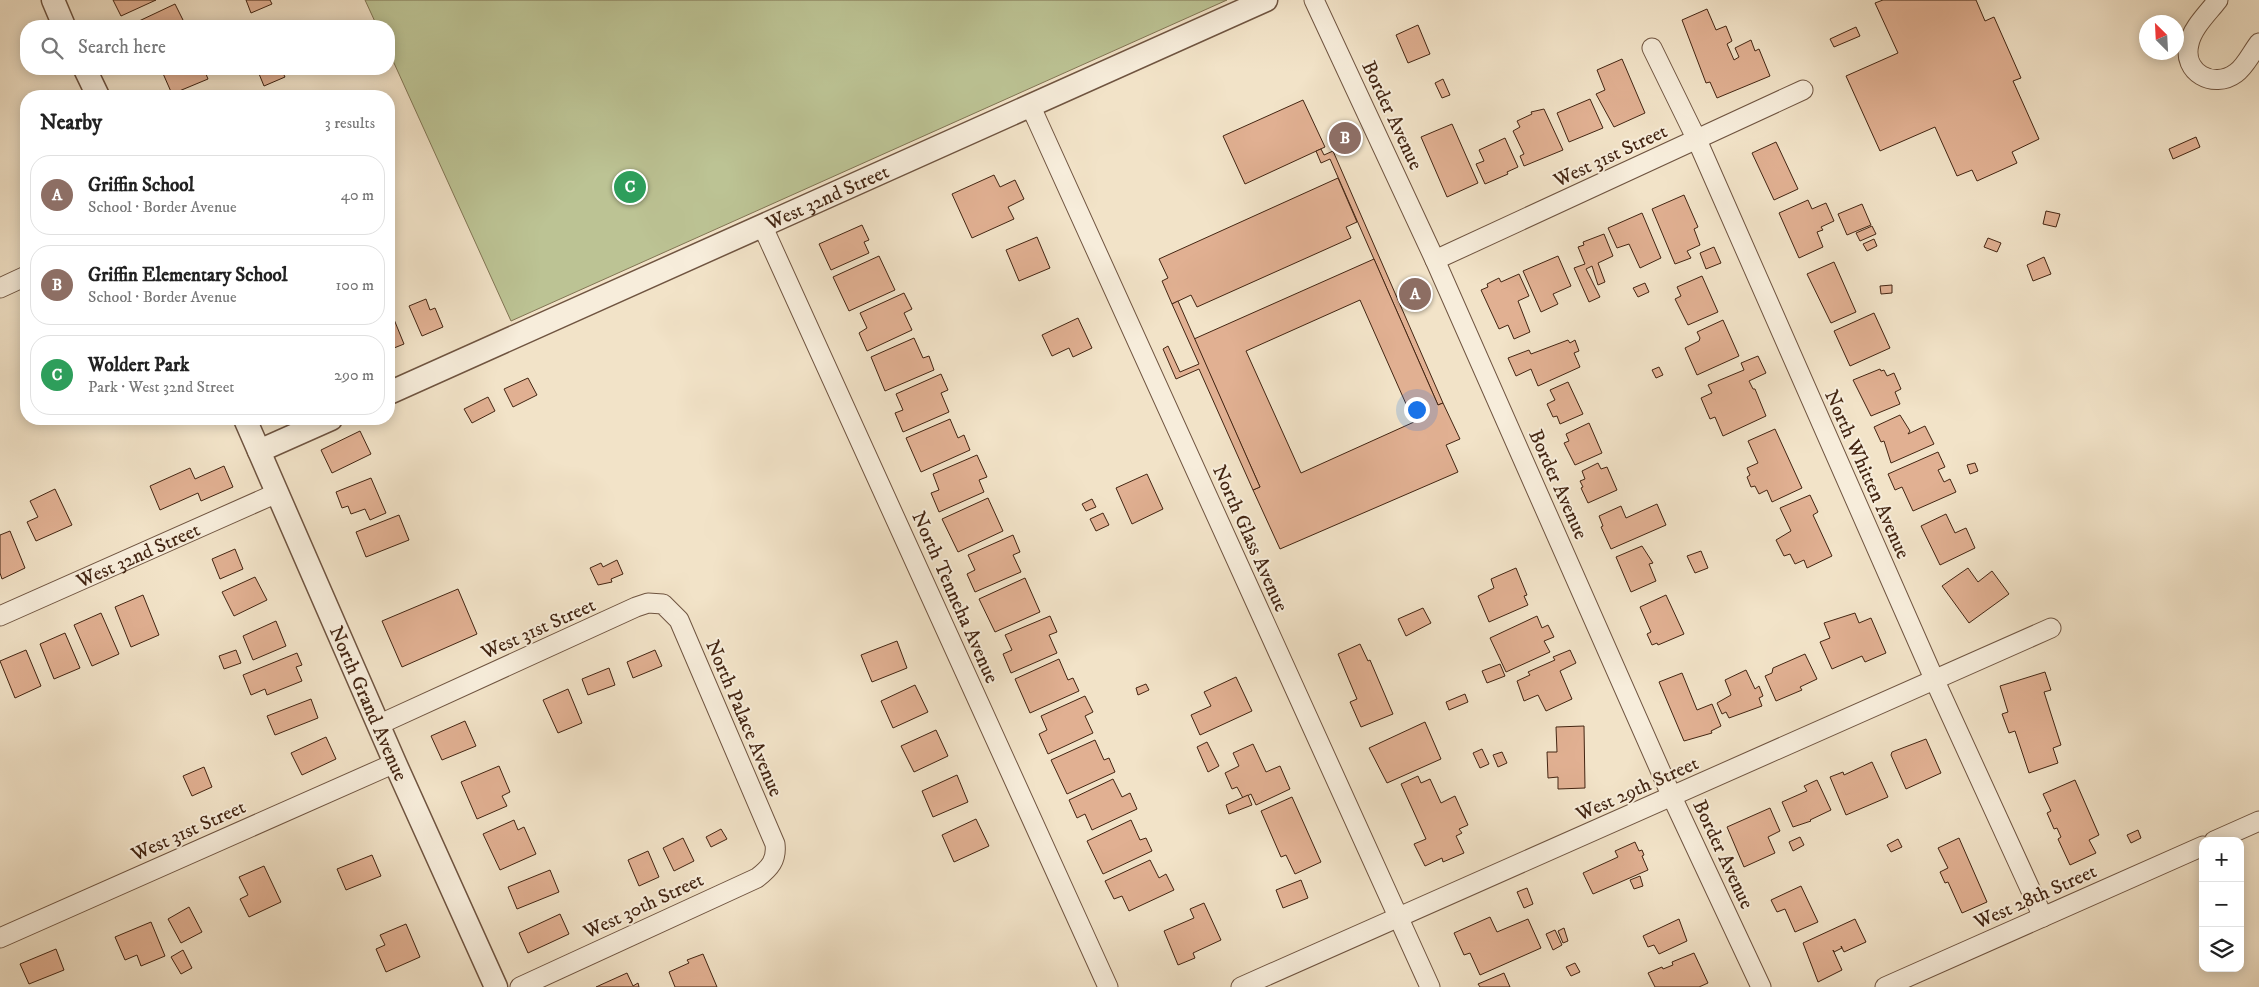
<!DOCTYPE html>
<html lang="en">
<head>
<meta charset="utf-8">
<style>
  body { margin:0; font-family:"IM FELL DW Pica",serif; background:#f6f6f6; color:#222 }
  .controls { position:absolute; right:15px; bottom:15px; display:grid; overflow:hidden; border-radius:10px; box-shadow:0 2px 12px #0003 }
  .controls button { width:45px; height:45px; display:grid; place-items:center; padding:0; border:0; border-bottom:1px solid #e0e0e0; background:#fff; color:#222; font:25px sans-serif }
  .compass { position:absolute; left:2139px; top:15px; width:45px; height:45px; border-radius:50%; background:#fff; box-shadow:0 2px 12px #0003; rotate:336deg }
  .you { position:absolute; left:1416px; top:409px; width:18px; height:18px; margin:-12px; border:4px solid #fff; border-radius:50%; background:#1a73e8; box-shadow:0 0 0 8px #1a73e833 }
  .badge { display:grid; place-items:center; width:32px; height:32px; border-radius:50%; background:#0f766e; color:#fff; font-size:16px; font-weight:700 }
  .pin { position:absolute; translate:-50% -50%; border:2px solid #fff; box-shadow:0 1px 5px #0006 }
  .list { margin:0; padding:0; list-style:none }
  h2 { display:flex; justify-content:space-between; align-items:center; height:65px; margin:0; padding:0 20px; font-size:21px }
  h2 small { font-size:16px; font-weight:400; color:#767676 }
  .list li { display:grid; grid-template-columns:32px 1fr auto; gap:15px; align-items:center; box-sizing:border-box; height:80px; margin:0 10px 10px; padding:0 10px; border:1px solid #e0e0e0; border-radius:20px }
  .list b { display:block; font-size:19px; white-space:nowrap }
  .list p { margin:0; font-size:16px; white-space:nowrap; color:#767676 }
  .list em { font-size:16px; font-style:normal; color:#767676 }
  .icon { flex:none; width:28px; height:28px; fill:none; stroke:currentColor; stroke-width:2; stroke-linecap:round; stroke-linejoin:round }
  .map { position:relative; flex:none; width:2259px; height:987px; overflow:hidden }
  .search { position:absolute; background:#fff; box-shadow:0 2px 12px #0003; left:20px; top:20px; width:375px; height:55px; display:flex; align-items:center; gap:12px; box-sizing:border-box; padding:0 18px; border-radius:20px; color:#767676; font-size:19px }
  .panel { position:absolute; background:#fff; box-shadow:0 2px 12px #0003; left:20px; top:90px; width:375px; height:335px; border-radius:20px }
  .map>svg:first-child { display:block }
  .green { fill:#bcc394; stroke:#807453 }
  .building { fill:#e1b092; stroke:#432512; fill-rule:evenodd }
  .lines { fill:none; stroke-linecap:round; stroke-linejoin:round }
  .minor-casing { stroke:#6f5440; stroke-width:21 }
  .tertiary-casing { stroke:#6f5440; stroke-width:25 }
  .minor { stroke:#f7eddb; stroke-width:19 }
  .tertiary { stroke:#f7eddb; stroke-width:22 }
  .labels { text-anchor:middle; stroke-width:4; stroke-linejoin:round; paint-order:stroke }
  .street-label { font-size:20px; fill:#432512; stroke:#f7eddb }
</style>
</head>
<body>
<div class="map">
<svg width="2259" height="987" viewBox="0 0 2259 987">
  <rect width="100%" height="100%" fill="#f2e3c8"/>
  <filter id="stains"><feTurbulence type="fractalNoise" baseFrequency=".004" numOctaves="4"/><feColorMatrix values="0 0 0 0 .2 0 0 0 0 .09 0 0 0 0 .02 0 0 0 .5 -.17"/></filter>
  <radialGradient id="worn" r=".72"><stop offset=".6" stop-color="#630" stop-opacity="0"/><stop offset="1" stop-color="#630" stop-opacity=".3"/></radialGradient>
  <path class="green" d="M365,0H1227L511,321L389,52V26H377Z"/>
  <g class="building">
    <path d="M113,0H156L121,16Z"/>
    <path d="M246,0H270L272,4L251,13Z"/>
    <path d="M1883,0H1976L1985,21L1994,17L2021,78L2013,81L2039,139L2012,152L2017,163L1977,181L1972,170L1957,176L1935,127L1880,151L1846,76L1898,53L1875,3Z"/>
    <path d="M175,4L186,26H141L139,21Z"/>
    <path d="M1707,9L1716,30L1726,26L1732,41L1727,44L1734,60L1739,57L1735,48L1751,40L1755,51L1759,49L1770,76L1717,98L1710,82L1706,83L1682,20Z"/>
    <path d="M1418,25L1430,54L1408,63L1396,35Z"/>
    <path d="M1856,27L1860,36L1834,47L1830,39Z"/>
    <path d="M1622,59L1645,113L1614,127L1596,94L1605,90L1597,70Z"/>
    <path d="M161,69H204L208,79L172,94Z"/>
    <path d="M257,69H281L285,77L264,86Z"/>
    <path d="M1443,79L1450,95L1442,98L1435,83Z"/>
    <path d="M1590,99L1603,128L1569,142L1557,113Z"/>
    <path d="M1303,100L1325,147L1245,184L1223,136Z"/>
    <path d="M1544,109L1563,150L1524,166L1520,156L1524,154L1513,131L1520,127L1517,121L1532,114L1531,112Z"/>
    <path d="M1452,124L1478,183L1447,197L1421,137Z"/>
    <path d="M2196,137L2200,147L2173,159L2169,149Z"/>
    <path d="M1505,138L1518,167L1507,172L1508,174L1485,184L1476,164L1484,161L1479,150Z"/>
    <path d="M1776,142L1798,189L1774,200L1752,153Z"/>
    <path d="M1321,149L1324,155L1333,151L1443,403L1438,405L1330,159L1321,163L1316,151Z"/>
    <path d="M994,175L1000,187L1015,180L1024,199L1008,207L1014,219L972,238L952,194Z"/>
    <path d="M1338,178L1357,222L1346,227L1351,238L1197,307L1191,295L1172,304L1162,281L1168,278L1159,259Z"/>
    <path d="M1684,195L1698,227L1694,229L1700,245L1687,251L1691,258L1675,264L1652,209Z"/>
    <path d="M1808,200L1812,209L1826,203L1834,221L1821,227L1823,230L1817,232L1823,247L1799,258L1779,213Z"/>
    <path d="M1862,204L1871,225L1847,235L1838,214Z"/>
    <path d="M2046,211L2060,214L2056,227L2043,224Z"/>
    <path d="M1642,213L1661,258L1640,268L1629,244L1617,248L1608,228Z"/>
    <path d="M862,225L869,240L864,242L869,253L831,270L819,244Z"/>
    <path d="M1872,226L1876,234L1860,241L1856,233Z"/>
    <path d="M1604,234L1613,256L1598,263L1605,282L1598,285L1592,266L1586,269L1600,297L1589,302L1574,268L1585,264L1578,247L1584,245L1583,242Z"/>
    <path d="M1037,237L1050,268L1019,281L1006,250Z"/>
    <path d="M1988,238L2001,243L1997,252L1984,247Z"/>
    <path d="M1874,239L1877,246L1867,251L1863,244Z"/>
    <path d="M1714,247L1721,263L1706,269L1700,253Z"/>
    <path d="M879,256L895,290L849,311L833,277Z"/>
    <path d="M1558,256L1571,286L1553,294L1558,304L1541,312L1523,271Z"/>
    <path d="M2044,257L2051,274L2033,281L2027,265Z"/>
    <path d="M1374,259L1438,405L1443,403L1460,439L1446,445L1458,472L1280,549L1253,490L1260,487L1194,339ZM1360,300L1414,422L1301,473L1246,351Z"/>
    <path d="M1834,262L1856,312L1831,323L1807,274Z"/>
    <path d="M1519,274L1529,296L1518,301L1530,332L1514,339L1508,325L1499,329L1481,290L1488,287L1487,284L1499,278L1501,282Z"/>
    <path d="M1702,276L1718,312L1688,325L1675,299L1681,296L1677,287Z"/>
    <path d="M1645,283L1649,292L1638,297L1633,288Z"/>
    <path d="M1892,285V293L1881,294L1880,286Z"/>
    <path d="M904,293L912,309L904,313L912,330L867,351L859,333L867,328L860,313Z"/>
    <path d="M426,299L430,310L435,308L443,327L422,336L409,306Z"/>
    <path d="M1178,301L1260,487L1253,490L1199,369L1176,379L1163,349L1168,346L1180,372L1199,364L1172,304Z"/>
    <path d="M391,312L404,344L389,350V313Z"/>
    <path d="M1874,313L1890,348L1850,366L1834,331Z"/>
    <path d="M1078,318L1092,348L1073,357L1069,348L1052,356L1042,335Z"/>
    <path d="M1723,320L1739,356L1697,375L1685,348L1699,341L1700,338L1697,332Z"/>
    <path d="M914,338L923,358L929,356L934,370L885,391L871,357Z"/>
    <path d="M1568,340L1570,343L1575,340L1579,351L1574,353L1580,367L1538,386L1531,369L1516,376L1508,358L1529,350L1531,354Z"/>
    <path d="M1758,356L1766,373L1749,381L1753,389H1755L1766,416L1723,436L1715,417L1710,419L1701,398L1712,393L1708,385L1744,370L1741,363Z"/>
    <path d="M1659,367L1663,375L1656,378L1652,370Z"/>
    <path d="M1880,369L1881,371L1884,370L1887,376L1894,373L1901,389L1895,392L1900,404L1871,416L1853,380Z"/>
    <path d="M941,374L948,390L941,393L949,412L903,432L895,413L903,410L896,394Z"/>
    <path d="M528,378L537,395L513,407L504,389Z"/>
    <path d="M1568,382L1583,414L1560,424L1557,416L1553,417L1547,404L1555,400L1550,390Z"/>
    <path d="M488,397L495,411L472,423L464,409Z"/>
    <path d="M1900,415L1910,431L1908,434L1925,426L1934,444L1891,463L1884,441L1881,442L1874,427Z"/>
    <path d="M950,419L958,438L964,435L970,450L921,472L906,438Z"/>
    <path d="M1589,423L1602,453L1575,465L1564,443L1569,441L1566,434Z"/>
    <path d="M1775,429L1802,488L1772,502L1767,490L1759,494L1755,486L1751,487L1747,477L1750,475L1747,468L1758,463L1748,441Z"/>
    <path d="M360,431L371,454L332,473L321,450Z"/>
    <path d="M1938,452L1945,467L1938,470L1944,482L1950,479L1956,492L1913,511L1902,487L1895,490L1888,474Z"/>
    <path d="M977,455L987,477L979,480L984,492L939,512L931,493L939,490L933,474Z"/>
    <path d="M1598,463L1601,469L1607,467L1617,490L1588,503L1581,488L1583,487L1580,481L1585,479L1582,471Z"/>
    <path d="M1975,463L1978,471L1970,474L1967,465Z"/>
    <path d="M224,466L233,487L201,501L198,493L160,510L150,486L190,468L195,479Z"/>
    <path d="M1147,474L1163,509L1132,524L1116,488Z"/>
    <path d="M371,478L386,513L370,520L365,509L351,514L348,506L342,508L336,492Z"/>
    <path d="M55,489L72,525L36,541L27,522L38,517L30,501Z"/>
    <path d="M1810,495L1818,512L1813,515L1832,556L1807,568L1804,560L1795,564L1790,554L1784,556L1776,540L1791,531L1780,508Z"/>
    <path d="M988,498L1003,531L958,552L942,519Z"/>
    <path d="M1092,499L1096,507L1086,511L1082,504Z"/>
    <path d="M1657,504L1666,525L1611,549L1601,527L1603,526L1599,516L1621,506L1626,518Z"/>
    <path d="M1103,513L1109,525L1096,531L1090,519Z"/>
    <path d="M1946,514L1955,533L1966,528L1975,548L1940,565L1921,526Z"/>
    <path d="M399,515L409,540L366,557L356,532Z"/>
    <path d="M10,531L25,568L2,579L0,573V535Z"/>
    <path d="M1013,535L1020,552L1013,555L1021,572L975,592L967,574L975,570L968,555Z"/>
    <path d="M1642,546L1653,563L1649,564L1656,581L1631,592L1616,557Z"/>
    <path d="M235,549L243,569L220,579L212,559Z"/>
    <path d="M1701,551L1708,568L1695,573L1687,556Z"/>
    <path d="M617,560L623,574L611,579L612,582L598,585L590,568L601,563L603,567Z"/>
    <path d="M1516,568L1527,595L1524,596L1528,605L1489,622L1478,596L1494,588L1491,579Z"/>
    <path d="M1968,568L1978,582L1992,571L2009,594L1969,623L1942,586Z"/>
    <path d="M255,577L267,600L234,616L222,592Z"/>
    <path d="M1025,578L1040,612L995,632L979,599Z"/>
    <path d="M458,589L477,634L402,667L382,621Z"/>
    <path d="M143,595L159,635L131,647L115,607Z"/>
    <path d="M1666,595L1684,634L1658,645L1657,643L1652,645L1647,634L1651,632L1640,607Z"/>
    <path d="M1423,608L1431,623L1406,636L1398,619Z"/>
    <path d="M101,613L119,654L92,666L74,625Z"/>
    <path d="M1855,613L1859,623L1871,618L1886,653L1865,662L1862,656L1832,669L1820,642L1830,638L1824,623Z"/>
    <path d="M1050,616L1057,632L1049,635L1057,653L1011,673L1003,654L1012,650L1005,635Z"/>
    <path d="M1537,616L1542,628L1548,625L1554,637L1544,641L1550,652L1506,672L1490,638Z"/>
    <path d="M276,621L286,646L253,660L243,636Z"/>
    <path d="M65,633L80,668L54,679L40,644Z"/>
    <path d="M897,641L907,668L872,682L861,655Z"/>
    <path d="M1360,644L1368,661L1370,660L1393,714L1361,727L1350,702L1357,699L1338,654Z"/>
    <path d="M26,650L41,686L15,698L0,661Z"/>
    <path d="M236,650L241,663L224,669L219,656Z"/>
    <path d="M655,650L662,666L633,678L627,662Z"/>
    <path d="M1570,650L1576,663L1560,671L1572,699L1546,711L1538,695L1524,701L1517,681L1530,675L1528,672L1555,660L1553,657Z"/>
    <path d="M297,653L302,665L296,667L302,681L267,695L265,689L251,695L243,675Z"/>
    <path d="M1805,654L1817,679L1800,687L1802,690L1776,701L1765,676L1772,673L1773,668Z"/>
    <path d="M1059,659L1068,680L1073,678L1079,691L1030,713L1015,679Z"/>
    <path d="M1500,664L1505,676L1487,683L1482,671Z"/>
    <path d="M609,668L615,685L588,695L582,679Z"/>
    <path d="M1746,670L1755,689L1759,686L1763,696L1759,698L1762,706L1729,718L1726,712L1722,714L1717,703L1731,695L1725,680Z"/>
    <path d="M2045,672L2051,690L2044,692L2061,745L2053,748L2058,763L2029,773L2015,731L2009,733L2002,714L2008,712L2000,686Z"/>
    <path d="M1682,673L1697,710L1712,704L1721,726L1711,731L1712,733L1684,741L1659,682Z"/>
    <path d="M1236,677L1252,711L1200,735L1191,715L1211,706L1204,692Z"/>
    <path d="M1146,684L1149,690L1138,695L1136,688Z"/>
    <path d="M915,685L928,712L893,728L881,701Z"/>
    <path d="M568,689L582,723L558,733L543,700Z"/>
    <path d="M1465,694L1468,702L1449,710L1446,702Z"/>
    <path d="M1085,696L1093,712L1085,716L1093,733L1048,754L1039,734L1047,730L1041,716Z"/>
    <path d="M311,699L318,718L275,735L267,716Z"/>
    <path d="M465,721L476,746L442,760L431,736Z"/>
    <path d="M1425,722L1441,759L1387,783L1369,748Z"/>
    <path d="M1584,726L1585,788L1558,789V777L1548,778L1547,752H1557L1556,727Z"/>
    <path d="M936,730L948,756L914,772L901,746Z"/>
    <path d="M326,737L336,759L302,775L291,753Z"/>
    <path d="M1926,739L1941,773L1906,789L1891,755L1892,752Z"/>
    <path d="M1095,740L1104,760L1109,758L1115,772L1067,794L1051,760Z"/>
    <path d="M1207,742L1219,766L1208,772L1197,747Z"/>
    <path d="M1253,744L1266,772L1280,766L1290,789L1256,805L1251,794L1243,798L1237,787L1232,789L1225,773L1239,766L1233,753Z"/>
    <path d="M1482,749L1489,764L1480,768L1473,753Z"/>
    <path d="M1502,752L1507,763L1498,767L1493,755Z"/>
    <path d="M1872,762L1888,797L1846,815L1830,777L1843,772L1844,775Z"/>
    <path d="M499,766L510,792L502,796L507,806L477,819L461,782Z"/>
    <path d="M204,767L212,787L192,796L183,776Z"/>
    <path d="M957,775L968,802L933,817L922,791Z"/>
    <path d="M1418,776L1421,783L1430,779L1441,803L1455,796L1468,825L1459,829L1462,833L1456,836L1464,853L1443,862L1442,858L1425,866L1414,844L1426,839L1401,784Z"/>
    <path d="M1113,779L1122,797L1130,793L1137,809L1092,830L1085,814L1077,818L1069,800Z"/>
    <path d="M1817,780L1831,810L1810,820L1811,821L1793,827L1782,802L1807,791L1804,786Z"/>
    <path d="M2075,780L2099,835L2089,840L2096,853L2070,865L2058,839L2061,837L2057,828L2054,829L2047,813L2051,811L2043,794Z"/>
    <path d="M1248,795L1252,805L1229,814L1226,805Z"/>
    <path d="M1292,797L1321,862L1295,874L1286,855L1281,857L1261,811Z"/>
    <path d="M1770,808L1780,831L1768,837L1775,853L1744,867L1727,827Z"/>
    <path d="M976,819L989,846L954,862L942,835Z"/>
    <path d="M514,820L518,830L524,827L536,854L500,870L483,834Z"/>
    <path d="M1131,820L1140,840L1146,838L1152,851L1103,874L1087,841Z"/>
    <path d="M721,829L727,839L711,847L706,837Z"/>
    <path d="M2138,830L2141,838L2131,843L2127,835Z"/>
    <path d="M1800,837L1804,845L1793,851L1789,842Z"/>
    <path d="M683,838L694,861L674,871L663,848Z"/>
    <path d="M1959,838L1987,902L1962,913L1948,882L1945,883L1940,872L1948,868L1938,848Z"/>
    <path d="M1898,839L1902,847L1891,852L1887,845Z"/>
    <path d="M1635,842L1639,851L1642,850L1644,855L1642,856L1648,870L1593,894L1583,873L1618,857L1615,851Z"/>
    <path d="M648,851L659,877L639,886L628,860Z"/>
    <path d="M372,855L381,876L346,890L337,869Z"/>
    <path d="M1150,860L1159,878L1166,874L1174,890L1129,911L1122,896L1114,899L1105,881Z"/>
    <path d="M264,866L281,902L249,917L240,899L248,895L239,877Z"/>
    <path d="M550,870L559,892L517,909L508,887Z"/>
    <path d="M1640,876L1643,886L1634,889L1630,880Z"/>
    <path d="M1301,880L1308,898L1283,908L1276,890Z"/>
    <path d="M1801,886L1818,922L1795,932L1785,909L1777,912L1771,900Z"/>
    <path d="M1527,888L1533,904L1524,908L1517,892Z"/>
    <path d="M1204,903L1221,940L1193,953L1195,958L1178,965L1164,931L1194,918L1190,909Z"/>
    <path d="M189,907L202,932L181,943L168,919Z"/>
    <path d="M560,914L569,934L528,953L519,933Z"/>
    <path d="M1490,917L1497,932L1528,919L1541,948L1480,975L1470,953L1464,955L1454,933Z"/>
    <path d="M1679,919L1687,941L1659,954L1654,945L1648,947L1643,936Z"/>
    <path d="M1855,919L1866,942L1844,952L1841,946L1842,948L1834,952L1833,950L1842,970L1818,982L1803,943Z"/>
    <path d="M151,922L165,956L141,966L137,955L125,960L115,937Z"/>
    <path d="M406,924L420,957L386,972L376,949L385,945L380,935Z"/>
    <path d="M1564,928L1568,941L1563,943L1558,931Z"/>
    <path d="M1555,930L1562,945L1553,950L1546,934Z"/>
    <path d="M56,949L64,970L29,984L20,964Z"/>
    <path d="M183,950L192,968L181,974L171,957Z"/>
    <path d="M1694,953L1708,983L1699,987H1655L1648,973L1662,967L1663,969L1673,965L1672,962Z"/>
    <path d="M703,954L717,987H675L669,972L689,963L687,960Z"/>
    <path d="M1575,963L1580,972L1571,976L1566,967Z"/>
    <path d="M627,973L633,986L638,983L639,987H596Z"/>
    <path d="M1504,973L1510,987H1480L1478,984Z"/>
  </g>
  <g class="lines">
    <g class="minor-casing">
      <g id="minor">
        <path d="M1314,0L1435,260L1672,797L1761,987"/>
        <path d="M2218,0C2208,13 2192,28 2189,44C2182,72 2213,90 2236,73C2245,67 2252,52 2259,43"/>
        <path d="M1652,48L1697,140L1935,681L2043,917"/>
        <path d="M1031,107L1430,987"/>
        <path d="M762,225L1108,987"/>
        <path d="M1435,260L1803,90"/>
        <path d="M0,288L26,276"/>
        <path id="s1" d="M0,616L277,493"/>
        <path d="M378,725L636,607L648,603L663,604L679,620L775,844C777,860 770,868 757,878L520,987"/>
        <path d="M2214,841L2259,821"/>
        <path d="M0,938L395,763"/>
        <path d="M1241,987L2051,628"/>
        <path d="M1885,987L2203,846"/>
      </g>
    </g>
    <g class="tertiary-casing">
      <g id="tertiary">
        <path d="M53,0L64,26"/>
        <path d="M85,69L98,96"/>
        <path id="s2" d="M389,393L1266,0"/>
        <path id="s3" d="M245,419L395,763L496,987"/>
        <path d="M259,451L331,419"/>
      </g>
    </g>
    <use href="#minor" class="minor"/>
    <use href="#tertiary" class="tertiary"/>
  </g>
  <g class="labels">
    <g class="street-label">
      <text transform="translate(1393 115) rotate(65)" y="7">Border Avenue</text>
      <text transform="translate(1610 155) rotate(-25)" y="7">West 31st Street</text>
      <text dy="7" stroke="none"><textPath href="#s2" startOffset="480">West 32nd Street</textPath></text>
      <text transform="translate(1868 474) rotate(66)" y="7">North Whitten Avenue</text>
      <text transform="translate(1559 484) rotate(66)" y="7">Border Avenue</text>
      <text transform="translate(1251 538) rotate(66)" y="7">North Glass Avenue</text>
      <text dy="7" stroke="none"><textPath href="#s1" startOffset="151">West 32nd Street</textPath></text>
      <text transform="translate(956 597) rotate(66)" y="7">North Tenneha Avenue</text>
      <text transform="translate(538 628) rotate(-24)" y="7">West 31st Street</text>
      <text dy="7" stroke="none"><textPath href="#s3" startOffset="310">North Grand Avenue</textPath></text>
      <text transform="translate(745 718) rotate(67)" y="7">North Palace Avenue</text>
      <text transform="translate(1637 788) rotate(-24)" y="7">West 29th Street</text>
      <text transform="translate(188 830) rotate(-24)" y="7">West 31st Street</text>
      <text transform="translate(1724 854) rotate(65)" y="7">Border Avenue</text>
      <text transform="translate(2035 896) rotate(-24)" y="7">West 28th Street</text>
      <text transform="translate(643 905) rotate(-25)" y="7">West 30th Street</text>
    </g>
  </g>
  <rect width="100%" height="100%" filter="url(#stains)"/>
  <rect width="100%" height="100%" fill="url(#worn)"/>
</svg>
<div class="controls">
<button>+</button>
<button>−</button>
<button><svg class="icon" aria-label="layers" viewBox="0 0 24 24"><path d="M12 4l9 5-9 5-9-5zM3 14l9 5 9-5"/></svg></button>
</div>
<svg class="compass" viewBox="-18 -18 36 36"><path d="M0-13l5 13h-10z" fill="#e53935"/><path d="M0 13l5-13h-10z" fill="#767676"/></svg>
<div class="you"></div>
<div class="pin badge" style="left:1415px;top:294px;background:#8d6e63">A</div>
<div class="pin badge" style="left:1345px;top:138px;background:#8d6e63">B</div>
<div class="pin badge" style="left:630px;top:187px;background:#2e9e5b">C</div>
<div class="search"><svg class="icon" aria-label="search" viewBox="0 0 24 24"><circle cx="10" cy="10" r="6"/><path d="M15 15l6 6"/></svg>Search here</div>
<section class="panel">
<h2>Nearby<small>3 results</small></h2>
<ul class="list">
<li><span class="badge" style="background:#8d6e63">A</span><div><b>Griffin School</b><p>School · Border Avenue</p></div><em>40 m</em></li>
<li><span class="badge" style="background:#8d6e63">B</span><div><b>Griffin Elementary School</b><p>School · Border Avenue</p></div><em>100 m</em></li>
<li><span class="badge" style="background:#2e9e5b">C</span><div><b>Woldert Park</b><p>Park · West 32nd Street</p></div><em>290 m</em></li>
</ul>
</section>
</div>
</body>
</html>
